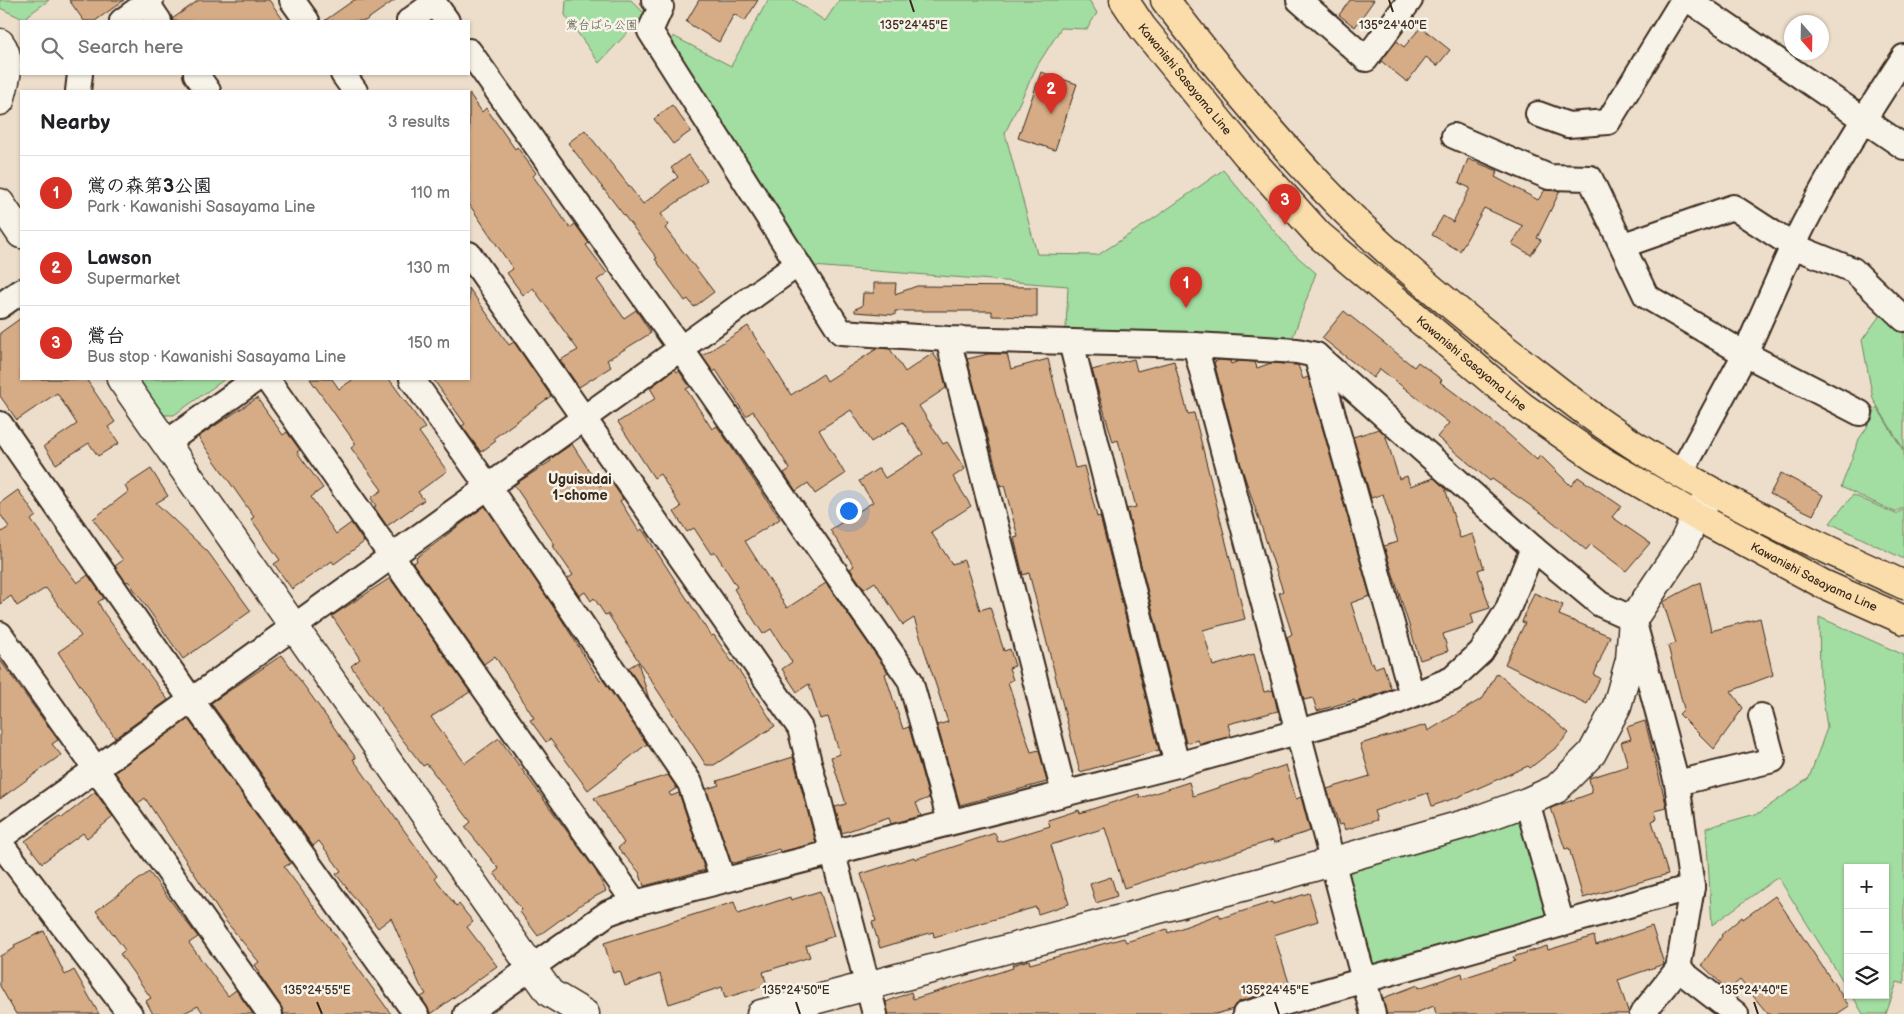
<!DOCTYPE html>
<html lang="en">
<head>
<meta charset="utf-8">
<style>
  body { margin:0; font-family:"Balsamiq Sans","Klee One",sans-serif; background:#f6f6f6; color:#202124 }
  .controls { position:absolute; right:15px; bottom:15px; display:grid; overflow:hidden; border-radius:0px; box-shadow:0 1px 4px #0004 }
  .controls button { width:45px; height:45px; display:grid; place-items:center; padding:0; border:0; border-bottom:1px solid #e0e0e0; background:#fff; color:#202124; font:25px sans-serif }
  .compass { position:absolute; left:1784px; top:15px; width:45px; height:45px; border-radius:50%; background:#fff; box-shadow:0 1px 4px #0004; rotate:160deg }
  .you { position:absolute; left:848px; top:510px; width:18px; height:18px; margin:-12px; border:4px solid #fff; border-radius:50%; background:#1a73e8; box-shadow:0 0 0 8px #1a73e833 }
  .badge { display:grid; place-items:center; width:32px; height:32px; border-radius:50%; background:#d93025; color:#fff; font-size:16px; font-weight:700 }
  .pin { position:absolute; translate:-50% -41px; filter:drop-shadow(0 1px 2px #0008) }
  .pin::after { content:''; position:absolute; top:26px; width:18px; height:15px; background:inherit; clip-path:polygon(0 0,100% 0,50% 100%) }
  .list { margin:0; padding:0; list-style:none }
  h2 { display:flex; justify-content:space-between; align-items:center; height:65px; margin:0; padding:0 20px; font-size:21px }
  h2 small { font-size:16px; font-weight:400; color:#757577 }
  .list li { display:grid; grid-template-columns:32px 1fr auto; gap:15px; align-items:center; box-sizing:border-box; height:75px; padding:0 20px; border-top:1px solid #e0e0e0 }
  .list b { display:block; font-size:19px; white-space:nowrap }
  .list p { margin:0; font-size:16px; white-space:nowrap; color:#757577 }
  .list em { font-size:16px; font-style:normal; color:#757577 }
  .icon { flex:none; width:28px; height:28px; fill:none; stroke:currentColor; stroke-width:2; stroke-linecap:round; stroke-linejoin:round }
  .map { position:relative; flex:none; width:1904px; height:1014px; overflow:hidden }
  .search { position:absolute; background:#fff; box-shadow:0 1px 4px #0004; left:20px; top:20px; width:450px; height:55px; display:flex; align-items:center; gap:12px; box-sizing:border-box; padding:0 18px; border-radius:0px; color:#757577; font-size:19px }
  .panel { position:absolute; background:#fff; box-shadow:0 1px 4px #0004; left:20px; top:90px; width:450px; height:290px; border-radius:0px }
  .map>svg:first-child { display:block }
  .green { fill:#a2dda2; stroke:#6e8460 }
  .building { fill:#d5ac86; stroke:#3b2a1e }
  .lines { fill:none; stroke-linecap:round; stroke-linejoin:round }
  .street-casing { stroke:#3b2a1e; stroke-width:28 }
  .secondary-casing { stroke:#3b2a1e; stroke-width:31 }
  .primary-casing { stroke:#3b2a1e; stroke-width:31 }
  .street { stroke:#f7f3e8; stroke-width:24 }
  .secondary { stroke:#f7f3e8; stroke-width:28 }
  .primary { stroke:#faddab; stroke-width:28 }
  .ticks { fill:none; stroke:#3b2a1e; stroke-width:2 }
  .labels { text-anchor:middle; stroke-width:5; stroke-linejoin:round; paint-order:stroke }
  .park-label { font-size:12px; fill:#55573f; stroke:#f7f3e8 }
  .street-label { font-size:12px; fill:#3b2a1e; stroke:#f7f3e8 }
  .neighbourhood-label { font-size:14px; font-weight:bold; fill:#3b2a1e; stroke:#f7f3e8 }
  .ticks-label { font-size:12px; text-anchor:middle; fill:#3b2a1e; stroke:#f7f3e8; stroke-width:5; stroke-linejoin:round; paint-order:stroke }
</style>
</head>
<body>
<div class="map">
<svg width="1904" height="1014" viewBox="0 0 1904 1014">
  <rect width="100%" height="100%" fill="#eddecb"/>
  <filter id="ink" filterUnits="userSpaceOnUse"><feTurbulence type="fractalNoise" baseFrequency=".02" numOctaves="2"/><feDisplacementMap in="SourceGraphic" scale="10" xChannelSelector="R" yChannelSelector="G"/><feConvolveMatrix kernelMatrix="1 2 1 2 8 2 1 2 1" color-interpolation-filters="sRGB"/></filter>
  <g filter="url(#ink)">
    <g class="green">
      <path d="M0,0H49L23,19L0,8Z"/>
      <path d="M566,0H631L645,14L599,63L565,15Z"/>
      <path d="M768,0H794L825,21L839,0H1089L1097,13L1087,29L1061,28L1037,66L1005,133L1037,254L1098,255L1156,217L1223,170L1292,252L1316,273L1293,337L1066,329L1068,286L812,266L671,50L673,36L731,66Z"/>
      <path d="M1881,314L1904,332V450L1873,399L1862,340Z"/>
      <path d="M138,379H225L174,415H163Z"/>
      <path d="M1877,407L1904,452V507L1895,512L1841,487L1859,439L1866,429Z"/>
      <path d="M1853,495L1896,514L1904,509V559L1830,523Z"/>
      <path d="M1819,617L1904,655V984L1897,982L1886,1014H1863L1852,995H1885V868H1848V989L1778,877L1712,925L1706,828L1759,813L1809,778L1827,728L1820,677Z"/>
      <path d="M1527,802L1562,924L1365,981L1334,862Z"/>
    </g>
    <g class="building">
      <path d="M69,0H124L95,21H84Z"/>
      <path d="M199,0H269L284,21H173L172,19Z"/>
      <path d="M354,0H395L365,21H324Z"/>
      <path d="M699,0H758L745,21L734,14L719,42L686,22Z"/>
      <path d="M1350,0H1374L1355,27L1339,15Z"/>
      <path d="M1421,27L1450,50L1437,66L1426,57L1407,82L1381,61L1397,41L1404,47Z"/>
      <path d="M1041,72L1077,84L1055,150L1018,138Z"/>
      <path d="M469,93L482,112L486,108L515,149L517,147L536,173L533,176L570,228L575,224L589,243L586,245L607,273L597,280L624,318L636,310L651,333L607,360L611,367L579,387L560,360L578,350L533,288L523,295L507,273L513,269L469,204Z"/>
      <path d="M672,105L691,131L673,144L654,119Z"/>
      <path d="M585,130L643,204L678,177L671,168L688,155L707,180L661,214L669,225L665,228L714,292L694,307L688,299L685,301L655,259L657,258L568,143Z"/>
      <path d="M1468,159L1498,171L1495,177L1538,200L1545,190L1560,191L1537,238L1541,240L1531,255L1512,244L1523,226L1484,208L1460,251L1432,235L1443,216L1453,222L1470,188L1459,183Z"/>
      <path d="M874,283H896L895,294L917,286L1037,287V317L992,316V311H895V315L855,312V309L862,306L863,293H874Z"/>
      <path d="M469,288L509,345L514,342L551,396L494,438L496,441L481,452L462,426L465,424L433,379H469Z"/>
      <path d="M1344,311L1414,367L1418,362L1442,380L1440,382L1499,426L1537,460L1540,455L1571,486L1578,477L1621,506L1612,517L1650,543L1626,571L1591,544L1586,550L1547,517L1492,479L1490,481L1437,437L1449,423L1380,369L1373,378L1322,338Z"/>
      <path d="M21,318V379H86L115,422L108,427L119,443L98,456L89,443L56,464L44,446L77,424L57,393L17,420L0,396V333Z"/>
      <path d="M748,326L791,395L823,374L827,381L878,348L890,349L905,372L933,353L941,365L946,388L919,406L943,444L947,442L965,469L953,477L971,506L931,532L952,564L964,560L980,610L990,607L1004,651L1010,649L1015,666L1009,668L1013,680L1008,682L1031,752L1039,750L1047,782L960,805L937,725L948,722L914,618L903,625L875,582L864,589L850,569L854,566L830,530L873,502L859,481L879,468L885,478L923,454L903,422L871,442L851,410L819,430L845,474L815,494L808,483L796,491L784,473L790,469L753,411L746,416L716,370L713,372L702,356Z"/>
      <path d="M988,354H1007L1011,369L1048,359L1075,468L1084,466L1097,517L1100,516L1159,750L1080,772L1029,573L1023,575L1014,538L1018,537L1004,485L1001,487L967,359Z"/>
      <path d="M1134,359L1137,371L1174,361L1188,414L1194,413L1245,619L1203,630L1213,666L1254,654L1264,692L1273,690L1277,708L1278,711L1228,724L1231,736L1200,744L1198,740L1186,743L1127,509L1136,507L1118,440L1113,442L1092,370Z"/>
      <path d="M1219,360L1230,361L1231,364L1239,361L1255,362L1257,368L1271,363L1295,365H1298L1303,379L1308,377L1370,596L1351,603L1370,663L1373,662L1375,668L1383,665L1391,689L1356,702L1354,700L1317,711L1313,698L1304,700L1287,637L1292,634L1279,593L1283,591L1242,469L1214,362Z"/>
      <path d="M675,369L677,372L679,371L690,387L686,389L712,429L717,426L780,519L745,541L787,608L826,583L888,672L885,674L903,729L909,727L929,798L916,803L921,816L891,824L889,817L842,833L835,807L846,804L831,757L840,754L828,717L820,719L809,684L797,692L782,669L792,662L771,629L763,634L734,589L737,587L715,552L711,554L694,528L687,532L674,512L681,507L660,474L654,478L618,422L656,398L650,388Z"/>
      <path d="M310,379H332L339,389L354,379H389L425,428L419,432L447,471L418,492L424,500L387,526L374,507L376,506L371,498L382,490L351,448L356,444Z"/>
      <path d="M257,398L283,435L287,432L300,450L297,452L323,488L311,497L336,534L351,523L364,542L334,564L332,561L292,589L274,564L280,560L251,519L254,517L198,437Z"/>
      <path d="M1379,429L1385,434L1399,479L1407,476L1410,486L1434,478L1445,488L1460,538L1473,534L1484,568L1478,570L1490,608L1471,614L1474,624L1443,634L1448,651L1420,660L1384,546L1398,542L1383,494L1371,498L1353,437Z"/>
      <path d="M572,444L599,486L610,480L623,499L620,501L639,531L642,529L711,636L714,635L732,662L733,661L775,726L714,765H706L608,614L605,615L594,598L591,601L585,592L579,596L567,579L573,575L553,546L555,545L514,485L551,461L550,459Z"/>
      <path d="M151,469L168,496L156,503L208,552L251,611L183,659L129,582L125,581L115,566L123,560L93,519L128,492L125,486Z"/>
      <path d="M1781,473L1823,495L1813,515L1770,494Z"/>
      <path d="M18,490L36,516L31,520L77,583L88,575L104,598L98,602L104,613L168,700L115,738L58,652L81,636L46,588L17,606L11,596L0,604V533L9,527L0,514V503Z"/>
      <path d="M485,506L557,612L600,681L603,680L647,744L588,790L550,739L546,742L530,720L534,718L495,656L484,664L413,563L417,561L416,558Z"/>
      <path d="M390,578L470,692L431,717L465,763L499,738L596,871L606,891L583,903L538,936L520,912L522,910L494,873L499,869L465,827L471,822L427,764L423,766L402,739L351,666L360,659L332,616Z"/>
      <path d="M1700,582L1711,631L1760,618L1773,675L1731,691L1743,708L1714,749L1679,714L1684,709L1668,646L1676,643L1663,602Z"/>
      <path d="M1534,593L1563,605L1559,615L1610,636L1594,675L1600,678L1587,704L1505,664L1525,623L1522,622Z"/>
      <path d="M282,655L356,758L353,759L437,876L435,878L456,906L459,904L473,922L467,927L497,966L431,1014L421,997L426,994L420,985L391,918L378,928L336,874L341,871L319,841L313,846L211,703Z"/>
      <path d="M0,660L58,740L52,744L61,755L0,799Z"/>
      <path d="M638,662L649,699L628,668Z"/>
      <path d="M1497,673L1569,733L1557,747L1530,768L1528,766L1458,797L1432,806L1428,793L1374,811L1377,820L1345,830L1343,824L1339,825L1327,789L1370,776L1360,744L1426,725L1428,731L1483,698Z"/>
      <path d="M188,719L291,863L284,867L346,949L345,950L391,1014H284L281,1006L259,974L260,973L255,965L259,962L224,919L145,798L137,804L115,772Z"/>
      <path d="M1645,721L1667,808L1655,811L1657,819L1652,821L1668,874L1583,898L1569,848L1565,849L1551,808L1592,793L1589,778L1628,766L1621,742L1631,739L1627,727Z"/>
      <path d="M793,757L816,843L780,852L779,849L735,863L731,862L706,789L719,785L717,781Z"/>
      <path d="M1286,765L1296,799L1301,797L1310,831L1274,843L1273,840L1124,888L1105,828L1051,845L1069,904L1038,914L1036,907L934,937L933,932L880,948L872,922L876,921L861,874L914,857L915,859L995,833L998,842L1050,826L1048,820L1079,810L1080,813L1139,794L1140,798L1189,782L1193,796Z"/>
      <path d="M668,775L677,788L669,793L671,796L679,793L705,870L644,886L639,872L618,848L624,843L594,798Z"/>
      <path d="M95,792L113,817L87,838L83,833L42,863L25,841L60,816L62,818Z"/>
      <path d="M149,872L198,937L189,943L228,996L236,990L253,1014H204L198,1006L182,1014H153L146,1001L151,998L120,954L125,950L96,911Z"/>
      <path d="M1111,877L1117,896L1096,903L1090,884Z"/>
      <path d="M820,891L834,936L806,946L810,957L763,972L767,985L725,998L722,987L669,1004L660,974L625,986L620,971L613,973L604,943L734,902L738,914L790,897L791,900Z"/>
      <path d="M1309,893L1318,921L1274,935L1290,986L1241,1001L1233,1009L1216,1014H888L886,1002L911,992L913,999L1013,968L1012,965L1029,960L1030,964L1124,938L1126,942L1167,929L1168,933L1219,914L1221,918L1272,902L1273,904Z"/>
      <path d="M1775,896L1849,1006L1837,1014H1768L1740,980L1728,990L1702,965L1722,936L1721,935L1742,917L1743,919Z"/>
      <path d="M1652,926L1664,964L1618,980L1629,1014H1436L1434,1006L1413,1014H1386L1383,998L1418,985L1419,988L1462,973L1463,978L1515,961L1513,957L1547,946L1548,950L1594,936L1596,945Z"/>
      <path d="M44,931L65,975L74,970L99,1014H16L0,986V956L15,948L14,945Z"/>
    </g>
    <g class="lines">
      <g class="street-casing">
        <g id="street">
          <path d="M145,0L159,21"/>
          <path d="M292,0L307,21"/>
          <path d="M654,0L661,7L650,31L841,332L948,339L1195,345L1297,351L1316,355L1533,548L1600,604L1633,619L1677,783L1692,887L1678,969L1642,1014"/>
          <path d="M1299,0L1366,59L1410,0"/>
          <path d="M1689,0L1904,147"/>
          <path d="M122,21L151,0"/>
          <path d="M409,21L434,3L447,21"/>
          <path d="M469,51L681,349L910,680L950,821"/>
          <path d="M1904,57C1864,118 1825,180 1793,246L1853,270L1904,319"/>
          <path d="M196,74L208,91"/>
          <path d="M343,74L355,91"/>
          <path d="M78,91L80,74"/>
          <path d="M1538,114L1568,125L1608,122L1683,0"/>
          <path d="M1454,136L1549,177L1590,178L1646,296L1745,354L1860,413"/>
          <path d="M1624,245L1733,207L1793,246L1745,354L1681,473"/>
          <path d="M469,254L800,728L875,1014"/>
          <path d="M0,306L21,291"/>
          <path d="M948,339L1064,793"/>
          <path d="M1071,342L1177,765"/>
          <path d="M1195,345L1373,1014"/>
          <path d="M1316,355L1412,695"/>
          <path d="M267,379L635,903"/>
          <path d="M412,379L489,488L690,783L723,880"/>
          <path d="M0,424L192,701L416,1014"/>
          <path d="M166,443L256,379"/>
          <path d="M0,634L270,1014"/>
          <path d="M1677,783L1773,760L1761,716"/>
          <path d="M1527,802L1562,924"/>
          <path d="M0,838L798,264"/>
          <path d="M0,843L130,1014"/>
          <path d="M1678,969L1736,1014"/>
          <path d="M466,1014L608,913L635,903L1177,765L1374,711L1452,679L1481,652L1507,611L1533,548"/>
          <path d="M1245,1014L1692,887"/>
        </g>
      </g>
      <g class="secondary-casing">
        <g id="secondary">
          <path d="M0,43C13,60 5,82 0,101"/>
          <path d="M0,203L21,234"/>
          <path d="M121,379L532,968L550,993L585,1014"/>
          <path d="M761,1014L1261,882L1472,822L1527,802L1556,789L1592,753L1617,706L1630,660L1633,619L1682,546L1696,516L1712,492"/>
        </g>
      </g>
      <g class="primary-casing">
        <g id="primary">
          <path id="s1" d="M1124,0L1142,27L1247,155L1319,235L1523,407L1595,457L1696,516L1823,584L1904,620"/>
          <path d="M1165,0C1215,65 1266,128 1322,187C1378,247 1442,298 1505,349C1538,374 1570,401 1604,425C1697,490 1801,538 1904,585"/>
        </g>
      </g>
      <use href="#street" class="street"/>
      <use href="#secondary" class="secondary"/>
      <use href="#primary" class="primary"/>
    </g>
  </g>
  <path class="ticks" d="M910,0L914,12M1389,0L1393,12M317,1002L322,1014M796,1002L800,1014M1275,1002L1279,1014M1754,1002L1758,1014"/>
  <g class="labels">
    <g class="park-label">
      <text x="602" y="29">鴬台ばら公園</text>
    </g>
    <g class="street-label">
      <text dy="4" stroke="none"><textPath href="#s1" startOffset="100">Kawanishi Sasayama Line</textPath></text>
      <text dy="4" stroke="none"><textPath href="#s1" startOffset="505">Kawanishi Sasayama Line</textPath></text>
      <text dy="4" stroke="none"><textPath href="#s1" startOffset="910">Kawanishi Sasayama Line</textPath></text>
    </g>
    <g class="neighbourhood-label">
      <text x="580" y="484">Uguisudai<tspan x="580" dy="16">1-chome</tspan></text>
    </g>
  </g>
  <g class="ticks-label">
    <text x="914" y="29">135°24'45"E</text>
    <text x="1393" y="29">135°24'40"E</text>
    <text x="317" y="994">135°24'55"E</text>
    <text x="796" y="994">135°24'50"E</text>
    <text x="1275" y="994">135°24'45"E</text>
    <text x="1754" y="994">135°24'40"E</text>
  </g>
</svg>
<div class="controls">
<button>+</button>
<button>−</button>
<button><svg class="icon" aria-label="layers" viewBox="0 0 24 24"><path d="M12 4l9 5-9 5-9-5zM3 14l9 5 9-5"/></svg></button>
</div>
<svg class="compass" viewBox="-18 -18 36 36"><path d="M0-13l5 13h-10z" fill="#e53935"/><path d="M0 13l5-13h-10z" fill="#757577"/></svg>
<div class="you"></div>
<div class="pin badge" style="left:1186px;top:308px">1</div>
<div class="pin badge" style="left:1051px;top:114px">2</div>
<div class="pin badge" style="left:1285px;top:225px">3</div>
<div class="search"><svg class="icon" aria-label="search" viewBox="0 0 24 24"><circle cx="10" cy="10" r="6"/><path d="M15 15l6 6"/></svg>Search here</div>
<section class="panel">
<h2>Nearby<small>3 results</small></h2>
<ul class="list">
<li><span class="badge">1</span><div><b>鴬の森第3公園</b><p>Park · Kawanishi Sasayama Line</p></div><em>110 m</em></li>
<li><span class="badge">2</span><div><b>Lawson</b><p>Supermarket</p></div><em>130 m</em></li>
<li><span class="badge">3</span><div><b>鶯台</b><p>Bus stop · Kawanishi Sasayama Line</p></div><em>150 m</em></li>
</ul>
</section>
</div>
</body>
</html>
